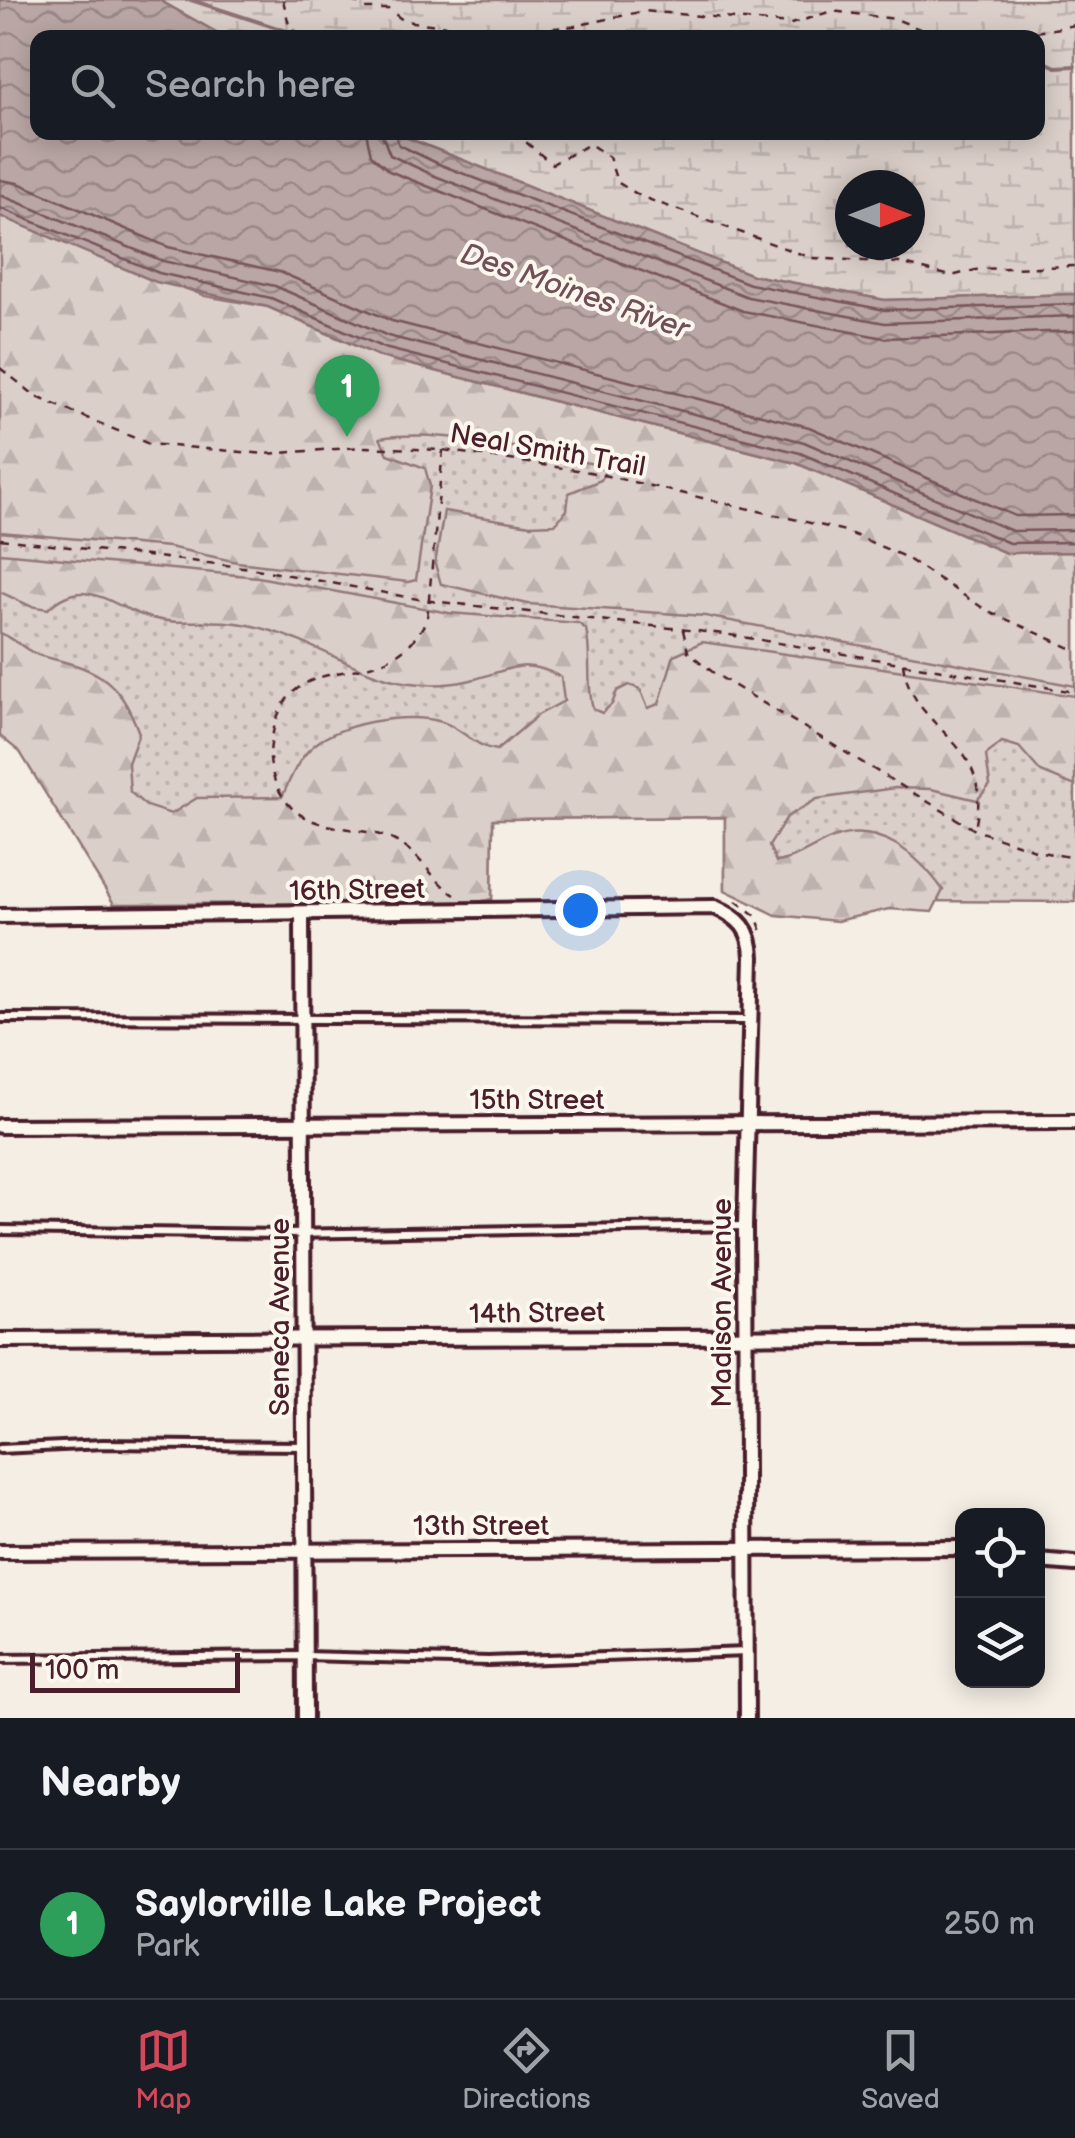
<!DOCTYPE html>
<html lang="en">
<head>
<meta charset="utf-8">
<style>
  body { margin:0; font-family:"Balsamiq Sans",sans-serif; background:#242831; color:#f1f3f6 }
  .controls { position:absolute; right:30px; bottom:30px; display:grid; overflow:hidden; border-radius:20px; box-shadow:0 5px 25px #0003 }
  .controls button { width:90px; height:90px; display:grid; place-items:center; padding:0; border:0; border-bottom:2px solid #363941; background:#171b24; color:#f1f3f6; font:50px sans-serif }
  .compass { position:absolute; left:835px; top:170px; width:90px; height:90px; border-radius:50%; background:#171b24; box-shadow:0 5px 25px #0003; rotate:90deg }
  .scale { position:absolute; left:30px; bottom:25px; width:210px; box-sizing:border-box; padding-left:10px; border:5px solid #4a1f2b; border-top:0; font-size:28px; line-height:35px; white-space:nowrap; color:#4a1f2b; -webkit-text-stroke:8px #fbf7ec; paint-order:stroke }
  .you { position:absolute; left:580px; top:910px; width:35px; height:35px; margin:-25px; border:8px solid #fff; border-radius:50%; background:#1a73e8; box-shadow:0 0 0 15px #1a73e833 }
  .badge { display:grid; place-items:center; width:65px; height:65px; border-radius:50%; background:#d1495b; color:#fff; font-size:32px; font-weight:700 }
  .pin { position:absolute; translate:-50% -82px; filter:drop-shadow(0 2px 5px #0008) }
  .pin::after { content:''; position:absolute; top:52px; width:35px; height:30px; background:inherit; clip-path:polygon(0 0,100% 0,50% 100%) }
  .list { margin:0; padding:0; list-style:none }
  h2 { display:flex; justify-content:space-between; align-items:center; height:130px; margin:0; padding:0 40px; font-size:42px }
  h2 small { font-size:32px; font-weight:400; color:#9ea1a6 }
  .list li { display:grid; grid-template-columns:65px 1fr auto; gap:30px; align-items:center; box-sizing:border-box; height:150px; padding:0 40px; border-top:2px solid #363941 }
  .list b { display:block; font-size:38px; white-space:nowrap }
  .list p { margin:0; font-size:32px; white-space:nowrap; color:#9ea1a6 }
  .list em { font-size:32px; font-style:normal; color:#9ea1a6 }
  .icon { flex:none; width:55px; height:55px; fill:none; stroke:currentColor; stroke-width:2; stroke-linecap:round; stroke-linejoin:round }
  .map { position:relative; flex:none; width:1075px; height:1718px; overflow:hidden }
  .search { position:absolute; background:#171b24; box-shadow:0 5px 25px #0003; left:30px; right:30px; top:30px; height:110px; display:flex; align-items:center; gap:25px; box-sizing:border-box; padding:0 35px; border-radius:20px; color:#9ea1a6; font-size:38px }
  .sheet { height:280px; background:#171b24 }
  nav { display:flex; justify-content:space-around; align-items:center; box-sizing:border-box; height:140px; border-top:2px solid #363941; background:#171b24; font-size:28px; color:#9ea1a6 }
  nav a { display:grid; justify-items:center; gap:5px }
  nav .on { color:#d1495b }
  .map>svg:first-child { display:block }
  .grass { fill:url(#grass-dots); stroke:#92787a; stroke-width:2.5 }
  .forest { fill:url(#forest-firs); stroke:#92787a; stroke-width:2.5 }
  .wetland { fill:url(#wetland-marsh); stroke:#92787a; stroke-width:2.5; fill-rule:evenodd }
  .water { fill:url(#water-waves); stroke:#8d7174; stroke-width:2.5 }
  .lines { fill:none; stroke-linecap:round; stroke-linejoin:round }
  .shore { stroke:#77555c; stroke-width:2.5 }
  .stream { stroke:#8d7174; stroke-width:4 }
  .lane-casing { stroke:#4a1f2b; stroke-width:14 }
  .street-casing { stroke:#4a1f2b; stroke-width:20 }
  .path { stroke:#4a1f2b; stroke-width:2.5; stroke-dasharray:8 8; stroke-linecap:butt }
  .lane { stroke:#fbf7ec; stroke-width:6 }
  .street { stroke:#fbf7ec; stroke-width:12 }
  .labels { text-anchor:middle; stroke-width:8; stroke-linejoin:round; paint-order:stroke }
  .street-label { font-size:28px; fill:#4a1f2b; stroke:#fbf7ec }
  .water-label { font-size:30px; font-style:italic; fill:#714f56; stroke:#fbf7ec }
</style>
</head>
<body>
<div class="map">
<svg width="1075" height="1718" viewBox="0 0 1075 1718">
  <defs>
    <pattern id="grass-dots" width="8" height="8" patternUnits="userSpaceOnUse" patternTransform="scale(2.5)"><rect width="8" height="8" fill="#dbd0c9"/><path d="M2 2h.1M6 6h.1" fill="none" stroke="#bdb2ad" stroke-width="1.8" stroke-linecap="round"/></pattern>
    <pattern id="forest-firs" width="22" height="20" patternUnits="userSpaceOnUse" patternTransform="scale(2.5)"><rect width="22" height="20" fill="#dbd0c9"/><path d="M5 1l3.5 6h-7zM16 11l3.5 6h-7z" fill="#bdb2ad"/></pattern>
    <pattern id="wetland-marsh" width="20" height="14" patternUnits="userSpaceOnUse" patternTransform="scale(2.5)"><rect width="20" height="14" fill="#dbd0c9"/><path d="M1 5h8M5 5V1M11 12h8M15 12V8" fill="none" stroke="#bdb2ad"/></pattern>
    <pattern id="water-waves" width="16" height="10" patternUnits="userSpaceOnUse" patternTransform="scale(2.5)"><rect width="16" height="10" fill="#baa7a5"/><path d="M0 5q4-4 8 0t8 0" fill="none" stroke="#998787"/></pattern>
  </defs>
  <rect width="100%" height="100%" fill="#f4eee4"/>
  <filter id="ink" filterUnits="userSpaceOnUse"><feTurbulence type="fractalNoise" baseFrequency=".01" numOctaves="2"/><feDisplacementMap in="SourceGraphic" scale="20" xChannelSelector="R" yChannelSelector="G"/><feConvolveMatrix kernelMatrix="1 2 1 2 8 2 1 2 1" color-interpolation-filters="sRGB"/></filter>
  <g filter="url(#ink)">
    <path class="grass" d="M0,216L513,387L1053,554L1075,552V902L763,900L725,890V817L493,819L492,899L114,904L80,797L0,735Z"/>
    <g class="forest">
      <path d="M0,216L205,296L268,307L381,357L796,463L1006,553L1075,552V686L705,616L528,604L441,584L435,564L444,511L530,525L555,524L567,510L569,493L601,480L605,471L594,464C527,451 449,428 380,438L388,454L425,468L430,486L416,580L408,582L237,562L169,547L0,532Z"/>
      <path d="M0,553L258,577L449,613L578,623L586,629C592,655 586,681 593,709L602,713L612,704L617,691L629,685L640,689L648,708L659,704L674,655L702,642L1075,696V786L1041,772L1019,747L1002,742L986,755L990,785L977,800L931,789L895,788L817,799L787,817L769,846L776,862C796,860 814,845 833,838C879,821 918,855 943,890L932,912L889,909L837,921L776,915L725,890V817L493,819L492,899L473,903L114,904L20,752L0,736V633C15,638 26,652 41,656C96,669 118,676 139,733L128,763L130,792L146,806L171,814L197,798L282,797C289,782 296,763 309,750C334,723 407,711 442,722C463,729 475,747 497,750L538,715L564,701L561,677C519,655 508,672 467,681C439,687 404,685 377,675C327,656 281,626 227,622C202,620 177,625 151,618C112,608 85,573 48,609L30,606L0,592Z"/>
    </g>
    <path class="wetland" d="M159,0H1075V294L885,300L752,275L395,133L1038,132V38H225ZM850,185H910V245H850Z"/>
    <path class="water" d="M0,0H159L225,37L38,38V132L395,133L752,275L885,300L1075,294V552L1006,553L796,463L381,357L268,307L156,282L0,216Z"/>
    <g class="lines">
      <g class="shore">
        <path d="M366,132L371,155L389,171L743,311L884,338L1075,331"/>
        <path d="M381,132L390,155L435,176L748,297L885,323L1075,316"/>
        <path d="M394,132L399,145L441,165L750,284L885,310L1075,304"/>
        <path d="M0,180L18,183L168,247L280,272L392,321L809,427L1015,516L1075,515"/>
        <path d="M0,195L163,261L275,286L388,336L804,442L1012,531L1075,530"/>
        <path d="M0,208L159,273L271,298L384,348L800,453L1009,543L1075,542"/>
      </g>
      <g class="stream">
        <path d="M191,0L308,38"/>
        <path d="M1038,59L1056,67L1075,66"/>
      </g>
      <g class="lane-casing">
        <g id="lane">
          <path d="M0,1018L748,1020"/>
          <path d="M0,1230L286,1234L744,1226"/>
          <path d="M0,1449L103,1444L303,1446"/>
          <path d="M0,1659L305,1656L488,1661L747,1652"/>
        </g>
      </g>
      <g class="street-casing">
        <g id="street">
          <path d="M302,915L305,1718"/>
          <path d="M0,916L715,907C740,918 751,929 752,957L745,1226L747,1718"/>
          <path d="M0,1126L1075,1122"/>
          <path d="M0,1340L1075,1335"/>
          <path d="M0,1552L962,1548"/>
          <path d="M1038,1561L1075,1564"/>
        </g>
      </g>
      <g class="path">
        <path d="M283,0L289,25L299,38"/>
        <path d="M352,0L365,9H388L404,21L506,33L575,26L644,11L791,24L832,11L896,19L941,38"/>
        <path d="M1004,38L1075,25"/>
        <path d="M514,132L552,164L590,144L609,157L617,182L642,197L812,258L900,263L951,276L980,269L1075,266"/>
        <path d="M0,368L37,397L149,444L266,454L363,447L443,450L590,472L845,531L905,557L986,610L1075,650"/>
        <path d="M443,450L427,619C383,709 281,629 270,753C269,775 281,801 298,813C325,832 364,826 393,840C421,853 431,880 455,895"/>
        <path d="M0,539L251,568L423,600L724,634L1075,692"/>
        <path d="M683,630L688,652L715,674L975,830L1041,852L1075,858"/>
        <path d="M903,663C912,736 996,737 975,828"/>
        <path d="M736,901L756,916L764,937"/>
      </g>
      <use href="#lane" class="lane"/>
      <use href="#street" class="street"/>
    </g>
  </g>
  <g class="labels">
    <g class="street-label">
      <text transform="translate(548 449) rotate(10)" y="10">Neal Smith Trail</text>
      <text transform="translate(357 889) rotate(-1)" y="10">16th Street</text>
      <text x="537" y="1109">15th Street</text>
      <text transform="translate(721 1303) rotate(-90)" y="10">Madison Avenue</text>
      <text transform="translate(537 1312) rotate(-1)" y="10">14th Street</text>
      <text transform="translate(279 1317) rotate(-90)" y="10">Seneca Avenue</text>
      <text x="481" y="1535">13th Street</text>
    </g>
    <g class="water-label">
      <text transform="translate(575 291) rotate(19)" y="10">Des Moines River</text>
    </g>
  </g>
</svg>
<div class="controls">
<button><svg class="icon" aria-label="locate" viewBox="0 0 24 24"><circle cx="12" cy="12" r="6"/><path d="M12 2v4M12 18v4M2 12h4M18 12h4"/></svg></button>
<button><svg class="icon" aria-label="layers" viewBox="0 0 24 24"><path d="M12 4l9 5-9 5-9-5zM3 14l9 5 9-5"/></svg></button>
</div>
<svg class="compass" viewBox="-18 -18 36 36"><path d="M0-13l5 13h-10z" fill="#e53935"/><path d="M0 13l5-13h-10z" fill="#9ea1a6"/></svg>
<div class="scale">100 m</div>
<div class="you"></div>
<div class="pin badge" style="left:347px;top:437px;background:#2e9e5b">1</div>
<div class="search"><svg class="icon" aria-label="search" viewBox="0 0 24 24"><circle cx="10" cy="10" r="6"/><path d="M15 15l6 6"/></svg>Search here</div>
</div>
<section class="sheet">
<h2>Nearby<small></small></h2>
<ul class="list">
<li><span class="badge" style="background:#2e9e5b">1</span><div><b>Saylorville Lake Project</b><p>Park</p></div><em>250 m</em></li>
</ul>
</section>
<nav>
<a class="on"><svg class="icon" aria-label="map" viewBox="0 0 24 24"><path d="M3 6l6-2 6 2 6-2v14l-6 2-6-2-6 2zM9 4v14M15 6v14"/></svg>Map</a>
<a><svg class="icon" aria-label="directions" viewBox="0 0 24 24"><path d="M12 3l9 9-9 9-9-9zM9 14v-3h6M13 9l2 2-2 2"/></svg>Directions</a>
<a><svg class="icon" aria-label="saved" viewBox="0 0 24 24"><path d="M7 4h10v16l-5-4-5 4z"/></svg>Saved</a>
</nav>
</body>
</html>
